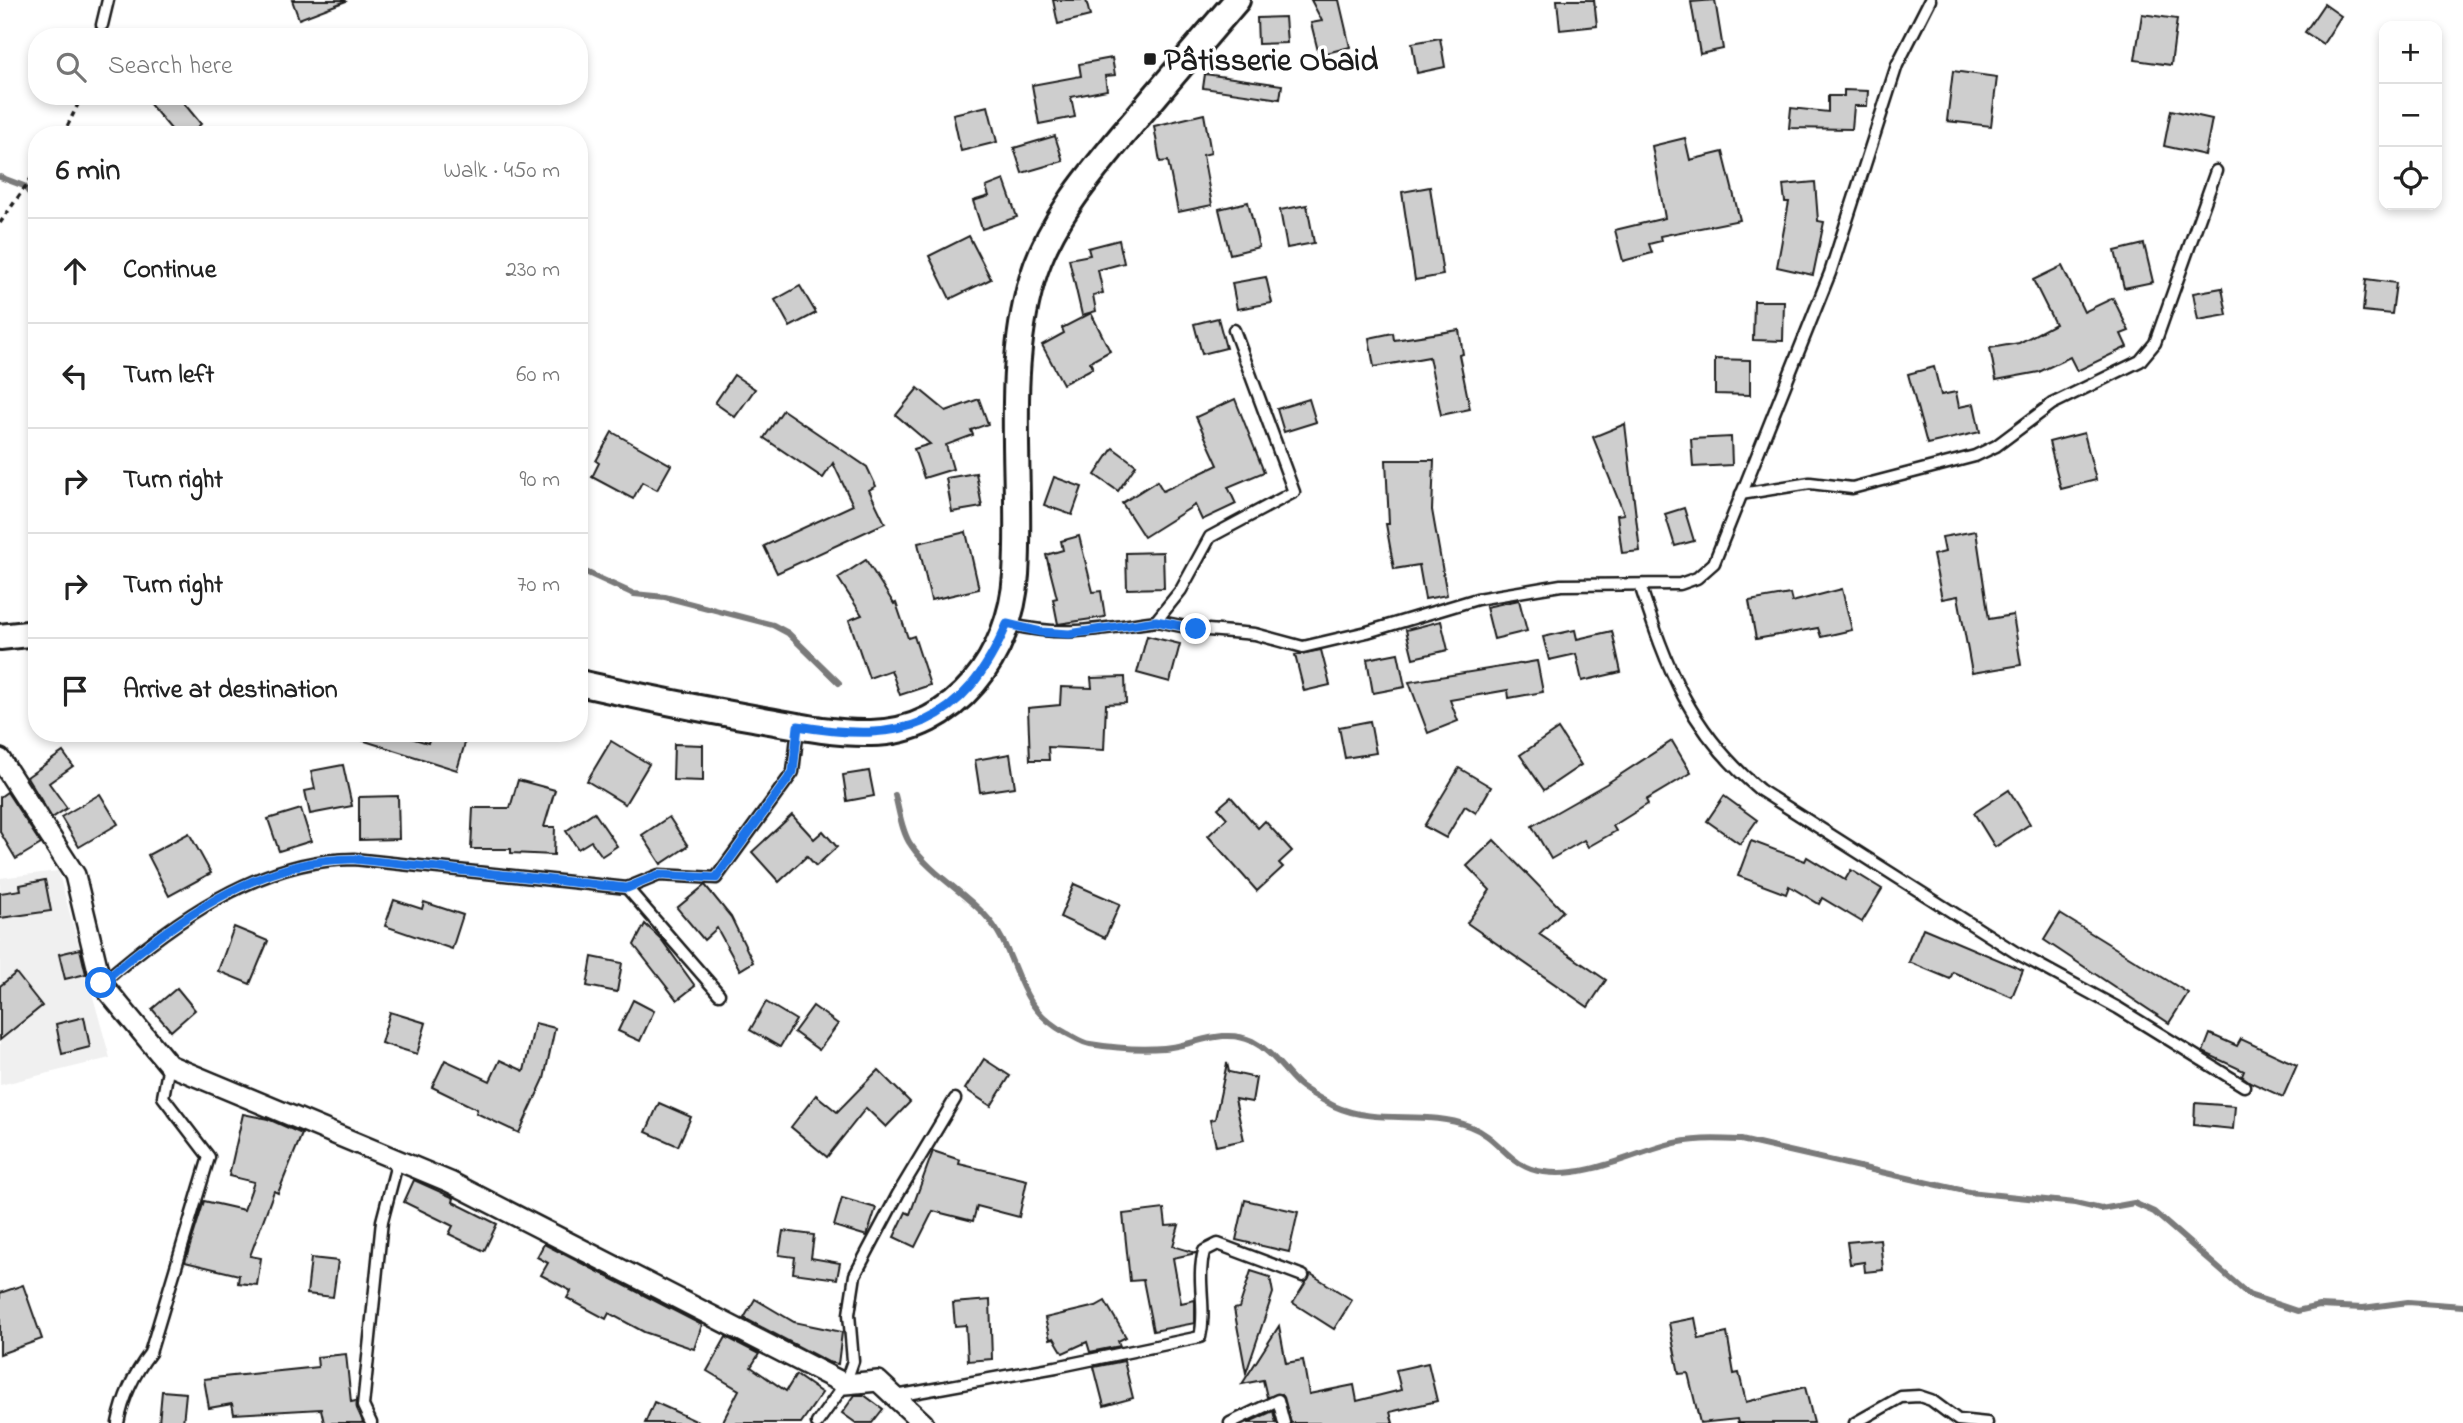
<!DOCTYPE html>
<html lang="en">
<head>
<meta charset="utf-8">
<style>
  body { margin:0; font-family:"Indie Flower",sans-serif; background:#f6f6f6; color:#222 }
  .controls { position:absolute; right:21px; top:21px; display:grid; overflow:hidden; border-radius:14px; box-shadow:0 4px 10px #0003 }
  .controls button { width:63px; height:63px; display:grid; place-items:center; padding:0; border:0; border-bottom:2px solid #e0e0e0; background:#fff; color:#222; font:35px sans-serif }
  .stop { position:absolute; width:21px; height:21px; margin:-16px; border:5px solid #1a73e8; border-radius:50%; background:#fff }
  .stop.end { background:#1a73e8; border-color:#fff; box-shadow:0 2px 7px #0008 }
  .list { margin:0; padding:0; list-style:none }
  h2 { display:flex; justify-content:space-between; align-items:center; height:91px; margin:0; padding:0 28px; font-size:30px }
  h2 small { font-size:23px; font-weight:400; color:#767676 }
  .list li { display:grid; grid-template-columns:46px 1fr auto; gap:21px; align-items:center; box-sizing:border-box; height:105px; padding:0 28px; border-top:2px solid #e0e0e0 }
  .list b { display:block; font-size:26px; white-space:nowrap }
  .list em { font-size:23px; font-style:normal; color:#767676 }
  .icon { flex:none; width:38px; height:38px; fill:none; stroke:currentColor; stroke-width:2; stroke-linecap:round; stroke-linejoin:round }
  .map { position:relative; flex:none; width:2463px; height:1423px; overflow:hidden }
  .search { position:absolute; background:#fff; box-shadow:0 4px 10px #0003; left:28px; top:28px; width:560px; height:77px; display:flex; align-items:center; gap:18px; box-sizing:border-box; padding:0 24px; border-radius:28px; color:#767676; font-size:26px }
  .panel { position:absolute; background:#fff; box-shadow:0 4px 10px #0003; left:28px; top:126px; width:560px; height:616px; border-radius:28px }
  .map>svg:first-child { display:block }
  .built { fill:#f0f0f0 }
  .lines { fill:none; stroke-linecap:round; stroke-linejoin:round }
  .stream { stroke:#7a7a7a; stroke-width:6 }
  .building { fill:#cecece; stroke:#1c1c1c; stroke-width:2 }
  .service-casing { stroke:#1c1c1c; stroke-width:15 }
  .minor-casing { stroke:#1c1c1c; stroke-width:24 }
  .tertiary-casing { stroke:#1c1c1c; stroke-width:30 }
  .path { stroke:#1c1c1c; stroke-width:3.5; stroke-dasharray:5 5; stroke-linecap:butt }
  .service { stroke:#fff; stroke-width:10 }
  .minor { stroke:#fff; stroke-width:19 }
  .tertiary { stroke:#fff; stroke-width:24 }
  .route { stroke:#1a73e8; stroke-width:9 }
  .poi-dot { fill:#1c1c1c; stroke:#fff; stroke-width:2.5 }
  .labels { text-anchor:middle; stroke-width:7; stroke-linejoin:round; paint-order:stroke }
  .poi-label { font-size:32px; font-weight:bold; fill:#1c1c1c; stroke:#fff; text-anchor:start }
</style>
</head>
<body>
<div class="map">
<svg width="2463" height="1423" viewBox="0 0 2463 1423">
  <rect width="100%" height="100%" fill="#fff"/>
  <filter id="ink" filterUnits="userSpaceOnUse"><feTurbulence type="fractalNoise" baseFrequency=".0143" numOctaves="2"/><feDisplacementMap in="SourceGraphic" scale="14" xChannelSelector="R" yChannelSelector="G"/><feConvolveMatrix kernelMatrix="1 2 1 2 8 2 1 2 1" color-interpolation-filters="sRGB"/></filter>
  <g filter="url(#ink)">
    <path class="built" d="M58,871L110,1058L0,1085V878Z"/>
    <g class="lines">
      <g class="stream">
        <path d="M0,177L24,186L37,203"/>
        <path d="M579,569L634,594L665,597L773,625L788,633L839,683"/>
        <path d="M895,795C899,810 902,833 911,845C930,873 961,890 984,914C1022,954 1010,1003 1066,1033C1074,1037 1082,1043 1090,1044C1114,1048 1139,1050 1164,1048C1194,1046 1222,1027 1252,1041C1272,1051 1282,1069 1298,1084C1307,1092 1323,1100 1334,1106C1377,1126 1426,1109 1469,1126C1502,1138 1507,1167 1544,1172C1585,1178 1628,1156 1667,1145C1692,1138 1715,1139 1741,1140L1969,1192L2075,1203L2101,1209L2134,1203L2154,1212L2249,1295L2297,1311L2319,1306L2363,1308L2408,1302L2463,1306"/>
      </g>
    </g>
    <g class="building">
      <path d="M292,0H345L346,1L299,19Z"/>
      <path d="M1053,0H1086L1090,16L1058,24Z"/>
      <path d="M1311,0H1339L1350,47L1319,55L1311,23L1322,21Z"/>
      <path d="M1557,0H1594L1597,26L1560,30Z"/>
      <path d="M1715,0L1723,49L1700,54L1691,2Z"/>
      <path d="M2324,4L2341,16L2323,44L2305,32Z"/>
      <path d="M2142,14L2177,19L2171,65L2135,60Z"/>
      <path d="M1285,17L1287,43L1258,44L1257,18Z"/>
      <path d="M1440,38L1445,67L1417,73L1412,43Z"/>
      <path d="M1112,58L1115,75L1105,76L1107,90L1071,97L1075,117L1039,124L1032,85L1081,76L1079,64Z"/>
      <path d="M1953,71L1997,77L1991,126L1947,121Z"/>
      <path d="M1205,74L1282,85L1280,99L1203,88Z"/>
      <path d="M1844,90L1868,91L1867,106H1854L1852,129L1789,128L1791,108L1828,112V96H1844Z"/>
      <path d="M143,96H178L201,124L189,135H176Z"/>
      <path d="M988,106L997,142L961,151L953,114Z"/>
      <path d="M2171,110L2212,119L2205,155L2164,146Z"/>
      <path d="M1204,114L1211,153L1203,155L1212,205L1178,212L1168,161L1160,162L1154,126Z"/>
      <path d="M1055,136L1063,161L1022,173L1014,148Z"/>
      <path d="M1685,138L1690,160L1723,152L1740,220L1660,236L1661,241L1649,244L1652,253L1623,261L1615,230L1665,218L1652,146Z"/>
      <path d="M1004,180L1017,217L982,229L973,201L989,196L986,187Z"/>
      <path d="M1815,182L1818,221L1824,222L1813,275L1777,267L1789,202H1785L1783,185Z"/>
      <path d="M1430,187L1443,275L1415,280L1402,192Z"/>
      <path d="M1248,202L1259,247L1230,254L1219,209Z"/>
      <path d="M1307,205L1314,243L1287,248L1280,210Z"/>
      <path d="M969,236L991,279L950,299L929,256Z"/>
      <path d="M1119,240L1124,263L1098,270L1103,293L1093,295L1096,311L1082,315L1069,259L1090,255L1088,248Z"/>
      <path d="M2144,244L2153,282L2124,288L2115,251Z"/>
      <path d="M2062,266L2084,312L2113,298L2129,331L2121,334L2127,347L2077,371L2070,357L2039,372L1996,380L1990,348L2019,343L2055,324L2033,280Z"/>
      <path d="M1266,277L1272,303L1237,309L1232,283Z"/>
      <path d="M2366,279L2396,283L2392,314L2363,311Z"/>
      <path d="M800,286L816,313L790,327L775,300Z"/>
      <path d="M2222,288L2227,315L2198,320L2193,293Z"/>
      <path d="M1754,301H1784L1783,341L1753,340Z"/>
      <path d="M1091,313L1110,351L1090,362L1093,368L1063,384L1042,345L1064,333L1062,328Z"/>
      <path d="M1218,318L1226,348L1202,354L1194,324Z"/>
      <path d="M1459,330L1463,354L1459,355L1470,409L1441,415L1429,357L1374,367L1369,338L1393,333L1394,340Z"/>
      <path d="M1715,359L1750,360V395L1715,394Z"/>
      <path d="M1934,367L1941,395L1956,392L1959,407L1974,404L1980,432L1927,444L1908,374Z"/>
      <path d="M734,375L755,389L735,417L715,403Z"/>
      <path d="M918,388L946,411L979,399L988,424L971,430L973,435L946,445L953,469L924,478L914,449L930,444L896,415Z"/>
      <path d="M1235,399L1264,472L1228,487L1236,504L1202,520L1195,505L1144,537L1122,503L1157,481L1163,491L1218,465L1196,417Z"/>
      <path d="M1309,399L1316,422L1284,432L1277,409Z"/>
      <path d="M783,410L867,467L876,486L869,490L885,523L777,573L764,546L853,505L833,463L823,478L764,438Z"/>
      <path d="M1625,424L1640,551L1622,553L1617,515L1624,514L1593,437Z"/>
      <path d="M612,432L671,465L657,490L642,482L633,499L592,477L599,463L596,461Z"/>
      <path d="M2084,433L2096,480L2061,489L2049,442Z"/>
      <path d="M1731,437L1732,465L1693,467L1691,439Z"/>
      <path d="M1113,448L1136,465L1118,491L1095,475Z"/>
      <path d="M1386,460H1434L1432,510L1447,595L1425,599L1419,565L1394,569L1386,524H1389Z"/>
      <path d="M976,473L982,507L952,512L946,478Z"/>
      <path d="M1054,477L1082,487L1072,515L1044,505Z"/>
      <path d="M1684,508L1694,541L1675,546L1665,514Z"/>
      <path d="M1976,531L1989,619L2013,615L2021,665L1972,673L1958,596L1942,599L1933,555L1945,552L1942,537Z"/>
      <path d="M966,532L979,589L931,600L918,543Z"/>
      <path d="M1079,536L1093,592L1101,591L1105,617L1058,624L1053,599L1057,598L1046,555L1063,550L1061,541Z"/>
      <path d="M1163,552L1164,588L1127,589L1126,553Z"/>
      <path d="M866,560L894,604L896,603L908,638L914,636L930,685L900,695L891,670L869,678L849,620L862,615L838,578Z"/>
      <path d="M1842,589L1852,630L1821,637L1818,628L1756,639L1749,601L1790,594L1792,602Z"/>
      <path d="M1519,600L1527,631L1494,639L1486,607Z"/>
      <path d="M1441,621L1448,650L1413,658L1406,630Z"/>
      <path d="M1575,630L1577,639L1612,631L1621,672L1582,681L1576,654L1549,660L1543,637Z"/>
      <path d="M1147,636L1180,644L1170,682L1137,673Z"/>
      <path d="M1321,650L1330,685L1304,691L1295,655Z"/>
      <path d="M1398,653L1405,687L1373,693L1367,659Z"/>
      <path d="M1537,661L1543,692L1509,698L1508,690L1450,700L1458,721L1428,733L1409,682Z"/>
      <path d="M1125,677L1126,703L1106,704L1104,750L1048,747L1049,760H1030L1028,708L1060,705L1061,687L1092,688L1091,678Z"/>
      <path d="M1370,721L1376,753L1345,758L1339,727Z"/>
      <path d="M1558,729L1581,765L1544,790L1520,755Z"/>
      <path d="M352,733H394L428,743L431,733H468L457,770L352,737Z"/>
      <path d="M611,741L649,764L625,804L587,781Z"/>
      <path d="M1672,741L1691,773L1646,800L1648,804L1613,826L1616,831L1588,847L1584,840L1551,859L1532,826L1606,784Z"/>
      <path d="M674,744L703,745V781L673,780Z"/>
      <path d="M63,752L73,766L49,783L67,808L52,818L27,777Z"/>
      <path d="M1010,754L1015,787L980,792L975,760Z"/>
      <path d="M343,765L352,806L310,814L305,791L315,789L311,771Z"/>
      <path d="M1459,768L1491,787L1476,813L1465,806L1446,838L1424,826Z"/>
      <path d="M869,771L874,796L847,801L843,775Z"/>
      <path d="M518,780L555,790L544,827H555L554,855L511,853V849H471L473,808H510Z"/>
      <path d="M2009,790L2030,824L1995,847L1974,813Z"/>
      <path d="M7,792L41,844L16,859L0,832V797Z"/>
      <path d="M100,794L118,824L79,847L61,817Z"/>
      <path d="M398,796L399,839L359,840V797Z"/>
      <path d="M1724,796L1757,820L1740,844L1707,821Z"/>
      <path d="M1231,797L1258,828L1265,821L1292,851L1279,863L1283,867L1257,891L1208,836L1227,818L1218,808Z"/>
      <path d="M301,809L311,841L279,851L268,819Z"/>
      <path d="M594,812L617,846L602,856L591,841L578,849L566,831Z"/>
      <path d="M792,815L814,839L823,831L837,847L816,866L807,856L779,882L752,852Z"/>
      <path d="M669,817L688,846L661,864L642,835Z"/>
      <path d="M189,833L211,873L169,896L148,855Z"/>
      <path d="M1494,840L1563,911L1539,934L1606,980L1588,1007L1467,923L1490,890L1467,866Z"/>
      <path d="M1751,841L1805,861L1807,857L1845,880L1851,870L1882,889L1862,922L1822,898L1819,904L1789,886L1786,894L1738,876Z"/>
      <path d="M45,880L51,911L0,918V893L21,890L20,885Z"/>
      <path d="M1074,884L1120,904L1105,938L1060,917Z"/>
      <path d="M705,885L731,917L753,962L740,970L717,928L704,940L677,908Z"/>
      <path d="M394,900L422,909L424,902L463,915L452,949L385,926Z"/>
      <path d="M2060,914L2188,993L2169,1023L2044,940Z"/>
      <path d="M645,924L661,939L695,986L677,1000L634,945Z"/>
      <path d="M234,927L268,941L250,984L218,971Z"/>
      <path d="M1923,928L2023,970L2012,997L1953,972L1950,979L1909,962Z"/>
      <path d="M80,949L86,974L65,979L59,954Z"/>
      <path d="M592,957L622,963L617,992L587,986Z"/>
      <path d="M16,973L42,1006L0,1040V986Z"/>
      <path d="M177,988L195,1010L171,1031L152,1009Z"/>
      <path d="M633,1000L654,1011L640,1041L618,1031Z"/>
      <path d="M766,1002L796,1020L780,1047L750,1030Z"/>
      <path d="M813,1006L838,1024L819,1050L794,1032Z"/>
      <path d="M390,1012L426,1023L417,1054L381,1043Z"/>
      <path d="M84,1017L90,1047L62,1054L56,1024Z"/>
      <path d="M535,1023L555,1028L544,1079L519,1133L476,1113L477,1109L432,1087L445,1060L490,1081L500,1060L524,1071Z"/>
      <path d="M2210,1034L2237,1046L2241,1039L2297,1065L2283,1097L2250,1082L2242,1076L2244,1071L2203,1052Z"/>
      <path d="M984,1059L1010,1076L991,1106L965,1089Z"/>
      <path d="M1227,1063L1229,1072L1256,1078L1252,1102L1235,1099L1244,1140L1216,1146L1210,1120L1215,1119Z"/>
      <path d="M878,1070L910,1102L886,1127L866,1108L827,1157L791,1127L816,1095L837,1112Z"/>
      <path d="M659,1103L691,1117L678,1146L646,1132Z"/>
      <path d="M2195,1103L2235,1106L2233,1129L2194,1125Z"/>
      <path d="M243,1114L268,1119L302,1134L278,1193L274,1191L250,1256L261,1258L257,1285L238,1283L239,1275L185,1262L204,1201L244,1210L254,1182L229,1176Z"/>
      <path d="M933,1151L960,1160L959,1164L1027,1180L1019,1217L977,1206L973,1221L933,1211L915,1247L894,1237L906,1212L910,1214Z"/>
      <path d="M414,1180L454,1198L453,1202L497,1224L484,1251L449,1234L453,1226L404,1202Z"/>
      <path d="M842,1198L876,1208L867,1236L834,1226Z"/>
      <path d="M1245,1200L1298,1212L1289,1252L1236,1240Z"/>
      <path d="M1164,1209L1166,1226L1179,1225L1173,1246L1196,1253L1173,1258L1181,1303L1195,1300V1323L1153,1331L1143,1280L1130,1281L1123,1214Z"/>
      <path d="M783,1231L814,1235L811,1258L840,1263L837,1279L793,1273L795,1257L779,1255Z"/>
      <path d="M1880,1239L1883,1270L1865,1272L1864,1262L1850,1264L1847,1242Z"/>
      <path d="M544,1244L702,1325L694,1349L644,1332L609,1313L606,1319L567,1298L571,1291L541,1275L548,1263L537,1257Z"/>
      <path d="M311,1258L338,1261L333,1297L307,1294Z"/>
      <path d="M1251,1271L1270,1277L1273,1293L1246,1373L1234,1309L1239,1308Z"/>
      <path d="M1311,1274L1352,1300L1334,1329L1293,1303Z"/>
      <path d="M23,1285L42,1339L0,1354V1293Z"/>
      <path d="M755,1299L794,1322L842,1332L838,1364L828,1362L744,1318Z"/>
      <path d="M990,1300L992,1359L968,1361L966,1325L955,1326L953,1303Z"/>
      <path d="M1105,1301L1126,1337L1118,1341L1120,1346L1090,1352L1087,1342L1063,1353L1054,1338L1050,1339L1045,1318L1096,1306Z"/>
      <path d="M1695,1318L1699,1339L1727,1333L1734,1374L1739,1373L1746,1402L1805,1387L1814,1423H1738L1737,1419L1700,1423L1688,1373L1679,1374L1669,1323Z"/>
      <path d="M1279,1326L1286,1363L1303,1360L1309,1394L1354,1385L1357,1401L1401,1390L1396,1370L1428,1363L1437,1401L1390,1412L1393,1423H1291L1282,1394L1267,1397L1263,1380L1242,1384Z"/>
      <path d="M726,1337L759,1354L751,1367L786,1391L796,1375L822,1393L801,1423H722L739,1390L707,1371Z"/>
      <path d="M346,1354L351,1402L356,1401L363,1423H324L321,1409L234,1414L232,1404L209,1408L204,1379L318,1367L317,1357Z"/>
      <path d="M1124,1361L1133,1398L1104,1406L1094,1367Z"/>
      <path d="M162,1391L186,1393L183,1423H159Z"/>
      <path d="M855,1395H864L883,1409L872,1423H856L842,1413Z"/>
      <path d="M654,1402L672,1410L700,1423H645Z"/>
      <path d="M1273,1411L1276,1423H1247Z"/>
    </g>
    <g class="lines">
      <g class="service-casing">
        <g id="service">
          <path d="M102,25L108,0"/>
          <path d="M1741,494L1810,483L1852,488L1975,456L1996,446L2052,404L2140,361L2155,343L2216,171"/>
          <path d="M1640,585C1667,668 1690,732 1760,790L2015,952L2118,1008L2244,1086"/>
          <path d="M1156,621L1196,629L1255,634L1303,647L1367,632L1477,599L1561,585L1680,584L1697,578L1714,563L1830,273L1897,65L1930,0"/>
          <path d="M1008,624C1066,638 1098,629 1156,621L1181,590L1210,537L1294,492L1234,330"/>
          <path d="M627,888L719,994"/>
          <path d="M102,983C171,923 259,859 354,859L627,888L659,875L716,878L793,772L798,728"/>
          <path d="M896,1396L1056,1367L1200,1337C1207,1308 1196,1280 1204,1251L1218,1244L1303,1276"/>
          <path d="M118,1423C123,1397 134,1374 150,1353L209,1157L163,1097L169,1065"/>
          <path d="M371,1423L363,1406L382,1221L398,1160"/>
          <path d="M817,1423L845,1384L853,1361L849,1314L855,1275L898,1194L955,1099"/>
          <path d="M1230,1423L1278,1400L1284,1423"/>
          <path d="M1855,1423L1901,1397L1919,1396L1931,1400L1958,1420L1987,1423"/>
        </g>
      </g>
      <g class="minor-casing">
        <path id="minor" d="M0,759L75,875L101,983L169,1065L450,1182L845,1384L878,1381L923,1423"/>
      </g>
      <g class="tertiary-casing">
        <g id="tertiary">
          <path d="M0,637L37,633"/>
          <path d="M579,683C637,696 695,708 753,718C792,725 831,734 871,733C956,732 1011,654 1016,575C1022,478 1004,375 1032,280C1049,221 1091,173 1130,126C1165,84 1201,42 1237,0"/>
        </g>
      </g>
      <g class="path">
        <path d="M63,135L82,96"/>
        <path d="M0,223L37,170"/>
      </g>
      <use href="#service" class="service"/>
      <use href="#minor" class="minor"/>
      <use href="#tertiary" class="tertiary"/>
    </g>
  </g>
  <g class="lines" filter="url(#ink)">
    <path class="route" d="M101,983C171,923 259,858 354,859L627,888L659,875L716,878L793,772L798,726C904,744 963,727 1007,624L1041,632L1069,634L1156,621L1196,629"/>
  </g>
  <rect class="poi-dot" x="1143" y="52" width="14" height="14" rx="3.5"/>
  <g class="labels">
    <g class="poi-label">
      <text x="1164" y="70">Pâtisserie Obaid</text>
    </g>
  </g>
</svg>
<div class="controls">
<button>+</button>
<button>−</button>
<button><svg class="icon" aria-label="locate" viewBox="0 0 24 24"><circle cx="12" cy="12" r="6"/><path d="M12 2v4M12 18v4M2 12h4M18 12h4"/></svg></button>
</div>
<div class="stop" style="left:101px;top:983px"></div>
<div class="stop end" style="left:1196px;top:629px"></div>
<div class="search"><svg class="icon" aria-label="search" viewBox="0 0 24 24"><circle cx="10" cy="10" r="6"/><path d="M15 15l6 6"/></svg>Search here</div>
<section class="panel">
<h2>6 min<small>Walk · 450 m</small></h2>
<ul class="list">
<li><svg class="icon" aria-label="ahead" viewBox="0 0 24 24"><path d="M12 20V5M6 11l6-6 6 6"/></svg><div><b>Continue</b></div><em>230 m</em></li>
<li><svg class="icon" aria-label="left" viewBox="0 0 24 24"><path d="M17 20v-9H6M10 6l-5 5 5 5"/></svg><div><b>Turn left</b></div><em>60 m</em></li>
<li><svg class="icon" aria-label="right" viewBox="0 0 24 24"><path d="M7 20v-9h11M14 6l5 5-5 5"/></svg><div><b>Turn right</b></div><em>90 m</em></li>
<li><svg class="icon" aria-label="right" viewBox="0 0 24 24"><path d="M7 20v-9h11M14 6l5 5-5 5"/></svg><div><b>Turn right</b></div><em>70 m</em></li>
<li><svg class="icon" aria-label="arrive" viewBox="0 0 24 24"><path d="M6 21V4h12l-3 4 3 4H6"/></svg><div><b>Arrive at destination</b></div></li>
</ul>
</section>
</div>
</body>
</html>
